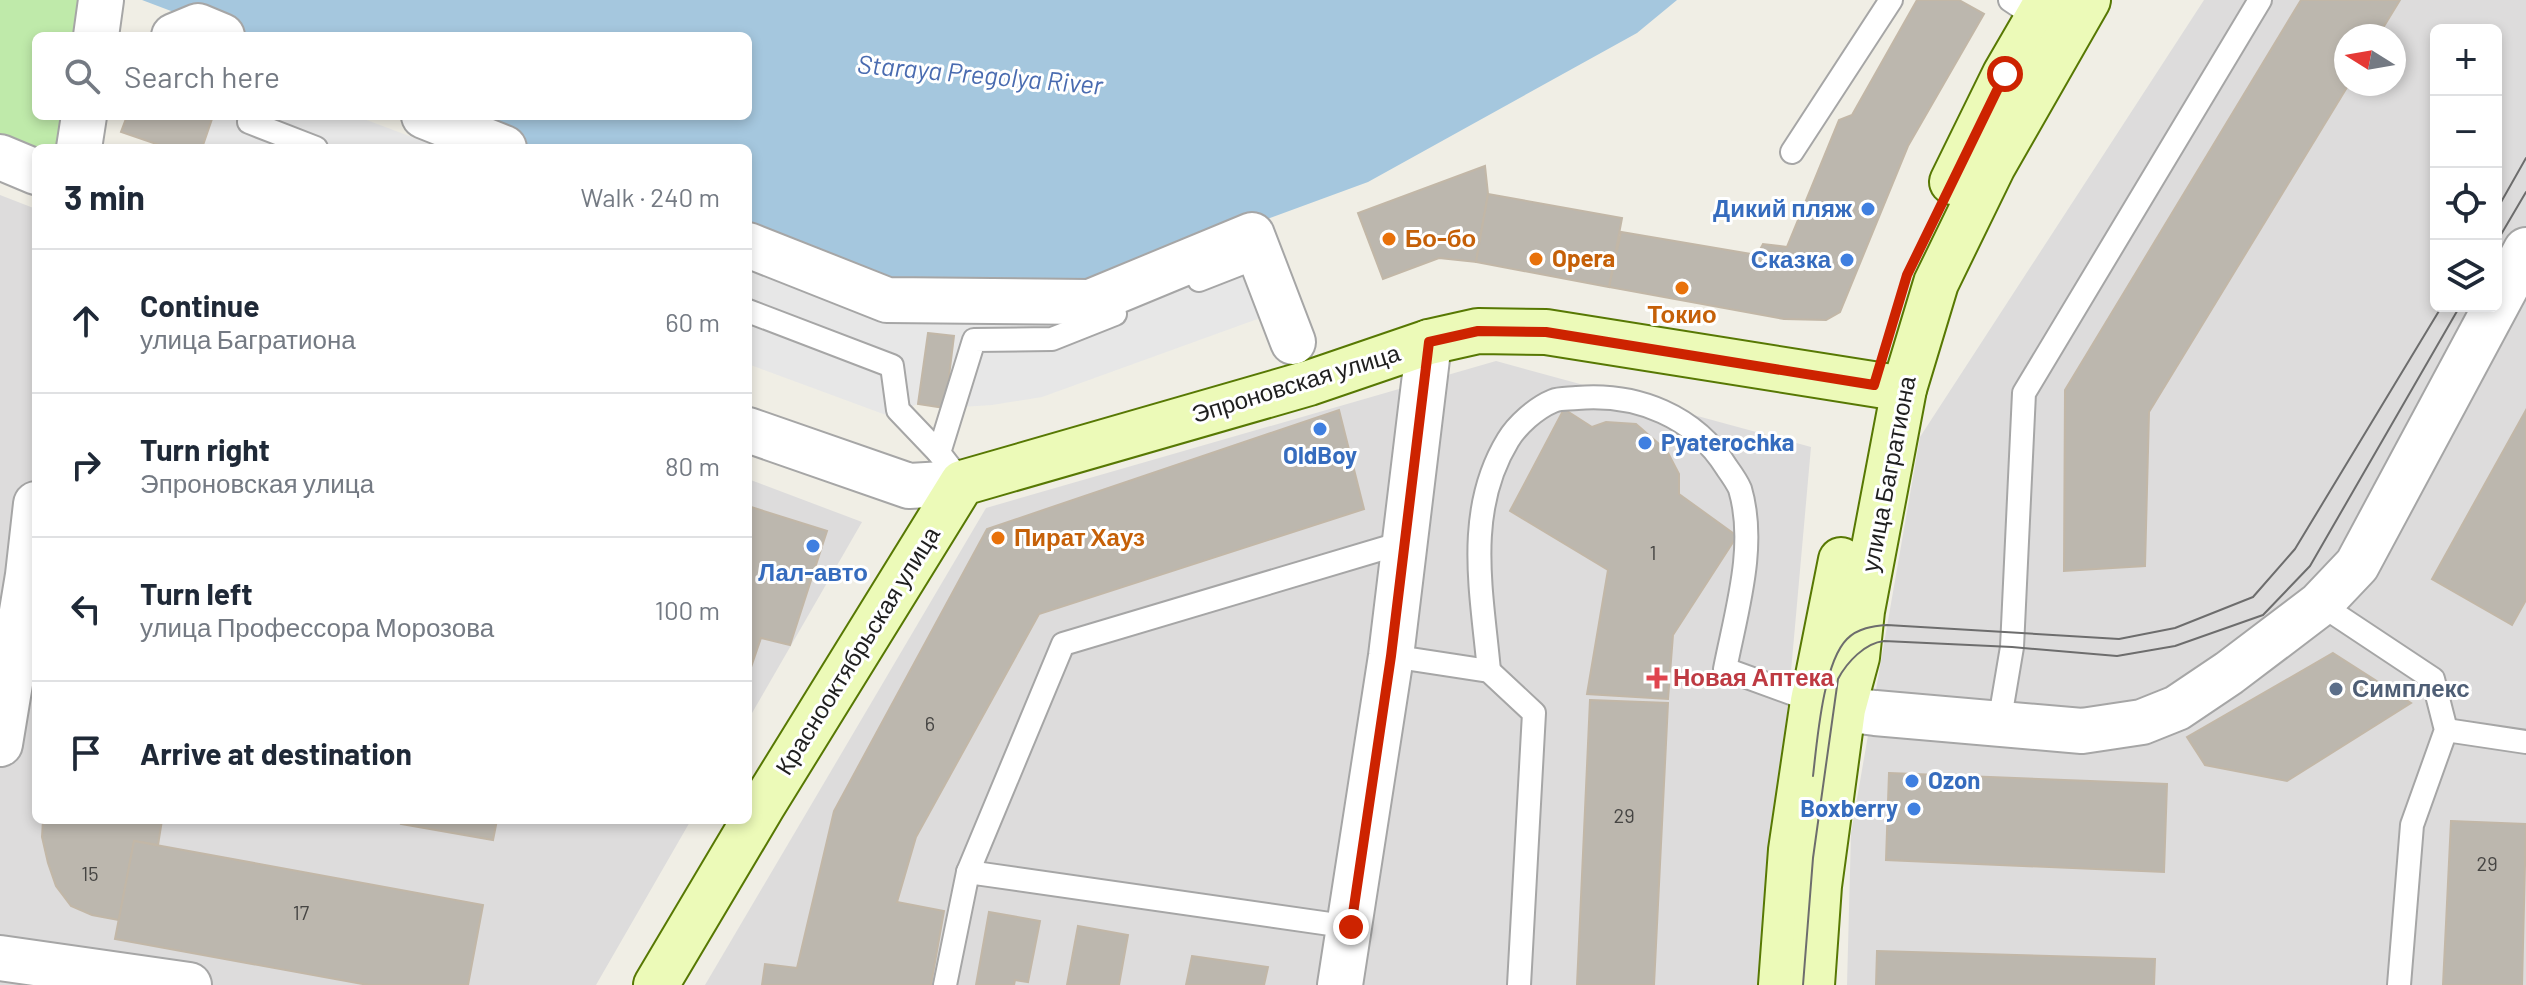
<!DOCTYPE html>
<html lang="en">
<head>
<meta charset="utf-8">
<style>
  body { margin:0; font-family:Barlow,sans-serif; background:#f6f6f7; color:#1f2937 }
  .controls { position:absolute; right:24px; top:24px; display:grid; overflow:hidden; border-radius:12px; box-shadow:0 4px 12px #0003 }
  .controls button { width:72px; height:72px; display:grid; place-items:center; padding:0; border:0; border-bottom:2px solid #e0e1e3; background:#fff; color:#1f2937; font:40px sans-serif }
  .compass { position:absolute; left:2334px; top:24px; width:72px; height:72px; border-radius:50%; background:#fff; box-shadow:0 4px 12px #0003; rotate:281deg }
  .stop { position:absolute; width:24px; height:24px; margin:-18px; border:6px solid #cd2300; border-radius:50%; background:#fff }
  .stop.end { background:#cd2300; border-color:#fff; box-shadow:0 2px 8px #0008 }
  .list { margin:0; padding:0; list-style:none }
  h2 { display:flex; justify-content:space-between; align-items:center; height:104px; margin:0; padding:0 32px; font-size:34px }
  h2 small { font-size:26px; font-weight:400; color:#747a83 }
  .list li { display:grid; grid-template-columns:52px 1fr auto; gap:24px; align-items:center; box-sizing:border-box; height:144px; padding:0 32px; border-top:2px solid #e0e1e3 }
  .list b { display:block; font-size:30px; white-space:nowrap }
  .list p { margin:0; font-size:26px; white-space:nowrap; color:#747a83 }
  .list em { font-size:26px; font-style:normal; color:#747a83 }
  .icon { flex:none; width:44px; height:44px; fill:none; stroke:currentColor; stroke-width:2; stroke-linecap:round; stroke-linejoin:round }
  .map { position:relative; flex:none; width:2526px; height:985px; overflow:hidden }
  .search { position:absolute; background:#fff; box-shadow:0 4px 12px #0003; left:32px; top:32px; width:720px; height:88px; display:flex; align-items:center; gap:20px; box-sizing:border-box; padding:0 28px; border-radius:12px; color:#747a83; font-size:30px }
  .panel { position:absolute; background:#fff; box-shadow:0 4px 12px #0003; left:32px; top:144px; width:720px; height:680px; border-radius:12px }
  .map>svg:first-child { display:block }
  .residential { fill:#dddcdc; fill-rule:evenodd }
  .grass { fill:#bfeaaa }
  .parking { fill:#e7e7e7 }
  .water { fill:#a5c7de }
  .building { fill:#bcb7ae; stroke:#c2b7a7; stroke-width:2 }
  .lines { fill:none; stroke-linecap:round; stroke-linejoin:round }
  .lane-casing { stroke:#a6a6a6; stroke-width:26 }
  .street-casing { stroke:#a6a6a6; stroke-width:48 }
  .secondary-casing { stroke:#577803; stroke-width:48 }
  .lane { stroke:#fff; stroke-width:22 }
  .street { stroke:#fff; stroke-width:44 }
  .secondary { stroke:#ecfab8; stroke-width:44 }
  .tram { stroke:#6d6d6d; stroke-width:2 }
  .route { stroke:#cd2300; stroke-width:10 }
  .shop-dot { fill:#3f7fe0; stroke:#fff; stroke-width:3 }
  .food-dot { fill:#e8710a; stroke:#fff; stroke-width:3 }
  .health-dot { fill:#e0444e; stroke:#fff; stroke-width:3 }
  .service-dot { fill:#5c6f8a; stroke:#fff; stroke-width:3 }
  .labels { text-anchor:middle; stroke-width:6; stroke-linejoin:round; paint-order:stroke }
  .number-label { font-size:20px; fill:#464543 }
  .shop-label { font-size:24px; font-weight:bold; fill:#366cbe; stroke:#fff; text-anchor:end }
  .food-label { font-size:24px; font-weight:bold; fill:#c56008; stroke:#fff; text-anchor:start }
  .street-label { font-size:24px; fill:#1f1f1f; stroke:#fff }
  .health-label { font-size:24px; font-weight:bold; fill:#be3a42; stroke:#fff; text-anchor:start }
  .service-label { font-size:24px; font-weight:bold; fill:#4e5e75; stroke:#fff; text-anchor:start }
  .water-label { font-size:26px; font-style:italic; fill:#496bb0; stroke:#fff }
</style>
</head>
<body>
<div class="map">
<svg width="2526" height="985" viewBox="0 0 2526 985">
  <rect width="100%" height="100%" fill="#f0eee5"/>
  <g class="residential">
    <path d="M2204,0H2526V985H1847L1851,833L1920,437ZM2436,30H2496V306H2436ZM2346,36H2394V84H2346Z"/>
    <path d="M0,195L36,209V820H691L596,985H0Z"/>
    <path d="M1496,361L1811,447L1763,985H705L986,508Z"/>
    <path d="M748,479L862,522L748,720Z"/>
  </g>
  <path class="grass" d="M0,0H101L96,36H36V116H84L79,148H36V172L0,157Z"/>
  <g class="parking">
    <path d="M213,116H356L441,148H202Z"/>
    <path d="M1250,251L1274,313L1042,397L992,405L945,408L954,337L928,333L918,404L886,415L748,364V264Z"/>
  </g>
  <path class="water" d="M142,0H1677L1637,33L1368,182L1088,285L889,284L748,230V148H531L447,116H748V36H237Z"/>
  <g class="building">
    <path d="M1917,0H1959L1984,14L1908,146L1840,312L1826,320L1784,319L1609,287L1621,232L1757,255L1763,244L1787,247L1839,120L1852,115Z"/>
    <path d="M2301,0H2400L2378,36H2346V84H2349L2149,412L2145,566L2064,571L2065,390Z"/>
    <path d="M127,116H213L202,148H168L121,132Z"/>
    <path d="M1485,166L1488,194L1476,262L1439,258L1383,279L1358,213Z"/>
    <path d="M1488,194L1622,218L1609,287L1476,262Z"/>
    <path d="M928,333L954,336L945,408L918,404Z"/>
    <path d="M1564,409L1592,427L1606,422L1636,424L1667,451L1679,474V494L1737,536L1673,635L1668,699L1587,694L1608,570L1510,511Z"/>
    <path d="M1339,410L1364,509L1039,614L916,837L897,902L944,911L931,985H762L765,964L797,968L834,811L987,529Z"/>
    <path d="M2526,410V600L2512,625L2432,579Z"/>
    <path d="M748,506L827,531L790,645L761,638L748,676Z"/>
    <path d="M2333,653L2411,703L2287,781L2205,765L2187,737Z"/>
    <path d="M1590,700L1668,703L1654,985H1577Z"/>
    <path d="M1889,773L2167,784L2164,872L1886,860Z"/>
    <path d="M43,820H162L158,845L134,841L119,920L92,915L71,906L56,886L48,863L42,837Z"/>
    <path d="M402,820H497L493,840L401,824Z"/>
    <path d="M2451,821L2526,824L2522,985H2443Z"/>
    <path d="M134,841L483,905L468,985H368L115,939Z"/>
    <path d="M989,912L1040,921L1028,982L1015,980L1014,985H976Z"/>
    <path d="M1078,926L1128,935L1119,985H1067Z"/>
    <path d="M1877,951L2155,959L2154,985H1876Z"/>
    <path d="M1192,956L1268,967L1264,985H1186Z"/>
  </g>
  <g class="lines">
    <g class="lane-casing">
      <g id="lane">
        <path d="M2010,0L2037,18"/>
        <path d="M249,122L316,148"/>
        <path d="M1792,152L1891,0"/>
        <path d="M1199,280L1240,264"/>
        <path d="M748,311L892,366L898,410L939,453"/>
        <path d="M962,483L939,453L974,340L1052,339L1115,314"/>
        <path d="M2320,604L2433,679L2446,730L2412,825L2399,985"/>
        <path d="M1391,656L1489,671L1534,713L1519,985"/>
        <path d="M1489,671C1482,593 1464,512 1508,440C1517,425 1536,408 1553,401C1560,398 1569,399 1577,398C1637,393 1695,416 1727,468C1732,475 1737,482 1740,489C1757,546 1736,612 1725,669L1813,701"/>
        <path d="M1999,724L2012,647L2024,393L2260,0"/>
        <path d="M2446,730L2526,742"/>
        <path d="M968,872L1063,644L1405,542"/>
        <path d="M945,985L968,872L1351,927"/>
      </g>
    </g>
    <g class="street-casing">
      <g id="street">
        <path d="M96,36L101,0"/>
        <path d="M174,36L198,26L222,36"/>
        <path d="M424,116L504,148"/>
        <path d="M79,148L84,116"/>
        <path d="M0,157L36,172"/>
        <path d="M748,245L887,300L1090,302L1252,235L1293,342"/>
        <path d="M748,430L909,486L962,483"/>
        <path d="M1813,701L1843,709L1875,713L2082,731L2142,722L2177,708L2229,673L2320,604L2357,565L2526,250"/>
        <path d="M0,744L28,575L36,504"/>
        <path d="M0,958L189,985"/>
        <path d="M1340,985L1391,656L1429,342"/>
      </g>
    </g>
    <g class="secondary-casing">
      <g id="secondary">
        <path d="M1952,182L2005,74L2048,0"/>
        <path d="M656,985L763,805L962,483L1309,383L1429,342L1478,331L1546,332L1904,389"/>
        <path d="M1781,985L1791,850L1813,701L1841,560"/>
        <path d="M1812,985L1819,886L1843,709L1857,657L1862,611L1904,389L1936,283L1993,166L2088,0"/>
      </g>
    </g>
    <use href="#lane" class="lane"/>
    <use href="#street" class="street"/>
    <use href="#secondary" class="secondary"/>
    <g class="tram">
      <path d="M2496,211L2526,158"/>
      <path d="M2496,243L2526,192"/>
      <path d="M1813,776C1817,742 1823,663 1847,639C1858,628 1873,626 1887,625L2119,639L2175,628L2253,597L2295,549L2442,306"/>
      <path d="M1803,985L1813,858L1838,679C1847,662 1865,643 1884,641L2012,647L2117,656L2175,646L2263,615L2310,566L2460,306"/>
    </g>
  </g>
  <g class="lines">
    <path class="route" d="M1351,927L1391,656L1429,342L1478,331L1546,332L1874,385L1907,275L2005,74"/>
  </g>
  <g class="shop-dot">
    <circle cx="1868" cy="209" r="8"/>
    <circle cx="1847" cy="260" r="8"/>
    <circle cx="1320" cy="429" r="8"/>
    <circle cx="1645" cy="443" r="8"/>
    <circle cx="813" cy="546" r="8"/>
    <circle cx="1912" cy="781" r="8"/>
    <circle cx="1914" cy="809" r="8"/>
  </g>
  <g class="food-dot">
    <circle cx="1389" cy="239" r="8"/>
    <circle cx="1536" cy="259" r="8"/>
    <circle cx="1682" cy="288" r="8"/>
    <circle cx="998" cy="538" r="8"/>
  </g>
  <path class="health-dot" d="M1653 666h8v8h8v8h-8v8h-8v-8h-8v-8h8z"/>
  <circle class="service-dot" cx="2336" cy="689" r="8"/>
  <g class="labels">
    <g class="number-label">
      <text x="1653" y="560">1</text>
      <text x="930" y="731">6</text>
      <text x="1624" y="823">29</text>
      <text x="2487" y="871">29</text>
      <text x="90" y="881">15</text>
      <text x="301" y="920">17</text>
    </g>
    <g class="shop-label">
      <text x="1852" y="217">Дикий пляж</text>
      <text x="1831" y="268">Сказка</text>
      <text x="1661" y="451" text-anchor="start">Pyaterochka</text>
      <text x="1320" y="464" text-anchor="middle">OldBoy</text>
      <text x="813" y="581" text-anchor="middle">Лал-авто</text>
      <text x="1928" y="789" text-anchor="start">Ozon</text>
      <text x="1898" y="817">Boxberry</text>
    </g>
    <g class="food-label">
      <text x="1405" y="247">Бо-бо</text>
      <text x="1552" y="267">Opera</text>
      <text x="1682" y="323" text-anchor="middle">Токио</text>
      <text x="1014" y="546">Пират Хауз</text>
    </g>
    <g class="street-label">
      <text transform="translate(1296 384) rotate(-17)" y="8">Эпроновская улица</text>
      <text transform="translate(1889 474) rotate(-79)" y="8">улица Багратиона</text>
      <text transform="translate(858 651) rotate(-58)" y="8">Краснооктябрьская улица</text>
    </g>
    <g class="health-label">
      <text x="1673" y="686">Новая Аптека</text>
    </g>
    <g class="service-label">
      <text x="2352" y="697">Симплекс</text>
    </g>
    <g class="water-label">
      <text transform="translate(980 75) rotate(5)" y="9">Staraya Pregolya River</text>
    </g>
  </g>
</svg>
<div class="controls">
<button>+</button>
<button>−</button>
<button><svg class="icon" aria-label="locate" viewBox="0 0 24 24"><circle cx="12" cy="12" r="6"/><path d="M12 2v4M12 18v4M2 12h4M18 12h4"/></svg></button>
<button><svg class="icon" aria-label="layers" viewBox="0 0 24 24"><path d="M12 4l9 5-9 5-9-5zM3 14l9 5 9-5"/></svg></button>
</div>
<svg class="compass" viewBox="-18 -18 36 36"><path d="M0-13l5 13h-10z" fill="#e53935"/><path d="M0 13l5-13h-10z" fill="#747a83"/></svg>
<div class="stop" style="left:2005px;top:74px"></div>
<div class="stop end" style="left:1351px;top:927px"></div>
<div class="search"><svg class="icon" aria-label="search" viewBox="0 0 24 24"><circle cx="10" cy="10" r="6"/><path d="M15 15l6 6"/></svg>Search here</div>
<section class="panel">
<h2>3 min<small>Walk · 240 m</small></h2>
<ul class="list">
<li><svg class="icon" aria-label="ahead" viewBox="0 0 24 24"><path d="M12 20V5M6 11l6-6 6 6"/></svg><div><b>Continue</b><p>улица Багратиона</p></div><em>60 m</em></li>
<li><svg class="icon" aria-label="right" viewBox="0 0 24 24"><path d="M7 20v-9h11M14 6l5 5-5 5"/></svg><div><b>Turn right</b><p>Эпроновская улица</p></div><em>80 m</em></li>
<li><svg class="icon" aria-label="left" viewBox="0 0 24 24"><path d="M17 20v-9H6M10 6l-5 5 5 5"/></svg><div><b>Turn left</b><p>улица Профессора Морозова</p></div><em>100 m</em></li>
<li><svg class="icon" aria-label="arrive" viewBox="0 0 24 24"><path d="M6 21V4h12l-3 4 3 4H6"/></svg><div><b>Arrive at destination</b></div></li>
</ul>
</section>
</div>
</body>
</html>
